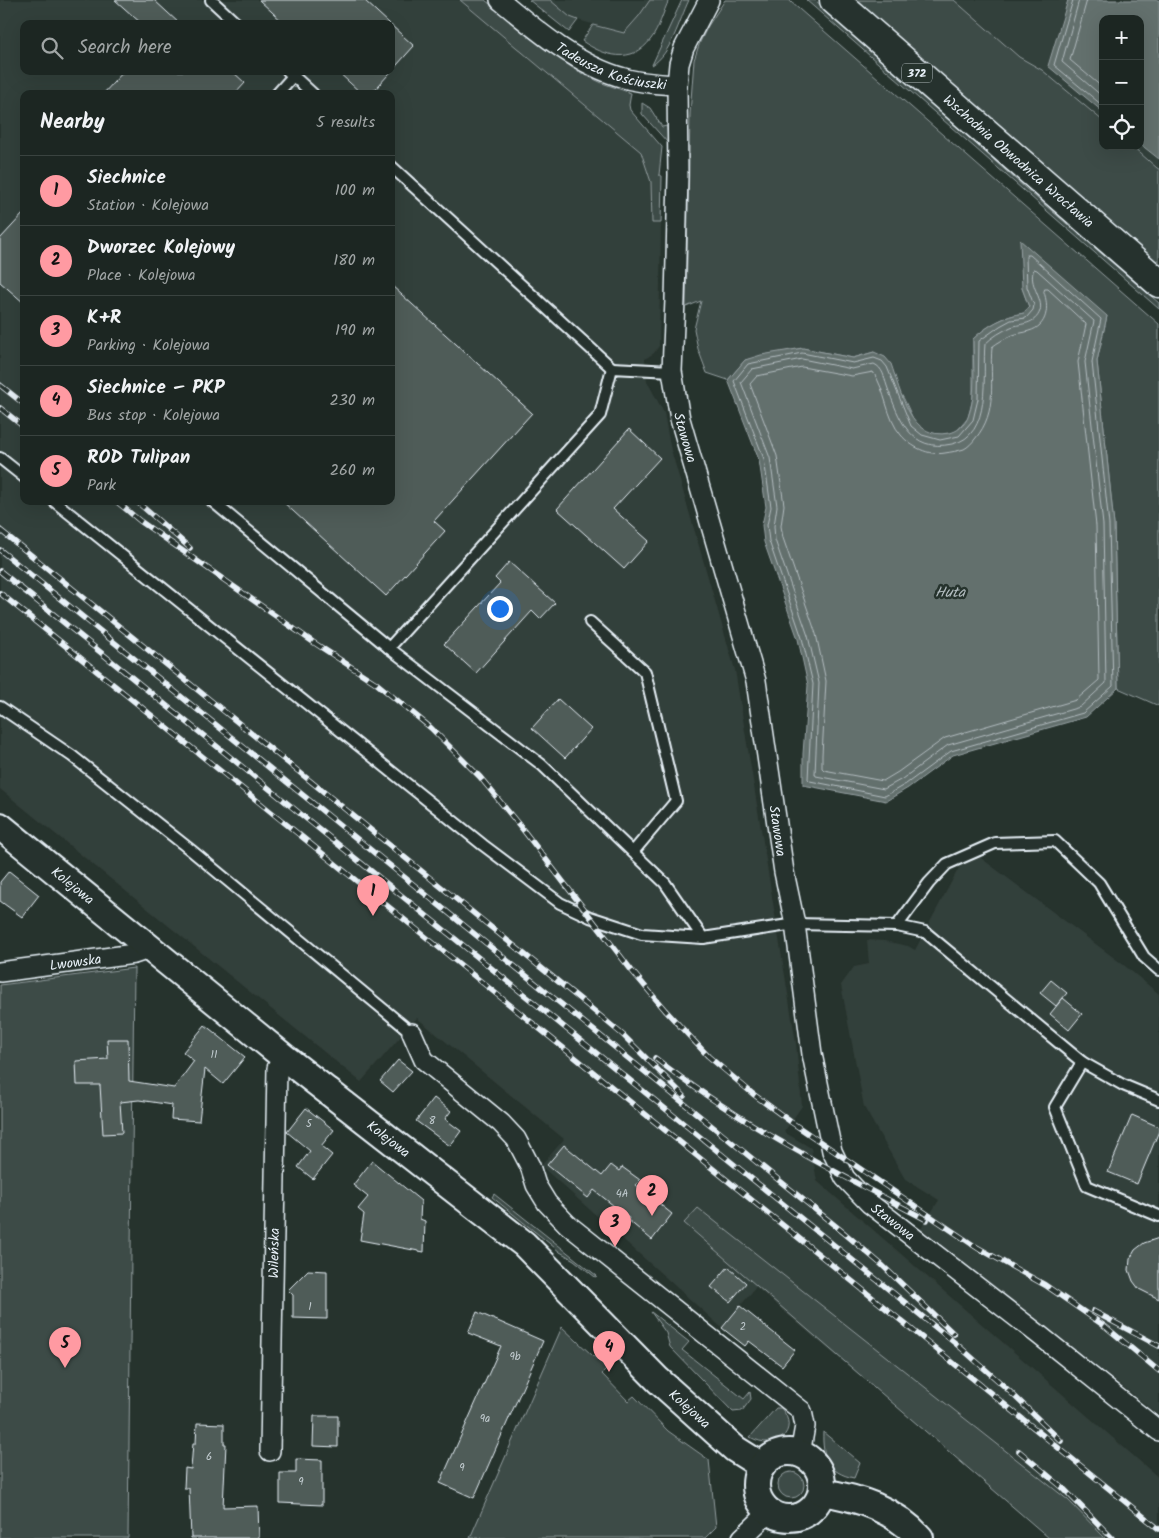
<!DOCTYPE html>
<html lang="en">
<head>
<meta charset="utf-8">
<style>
  body { margin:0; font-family:Kalam,sans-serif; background:#29322f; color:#f1f3f6 }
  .controls { position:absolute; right:15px; top:15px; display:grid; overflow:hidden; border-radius:10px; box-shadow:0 5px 20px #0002 }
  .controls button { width:45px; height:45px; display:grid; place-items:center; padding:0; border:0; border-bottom:1px solid #3a4340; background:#1c2622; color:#f1f3f6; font:25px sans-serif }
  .you { position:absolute; left:499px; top:608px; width:18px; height:18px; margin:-12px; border:4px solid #fff; border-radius:50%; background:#1a73e8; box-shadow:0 0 0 8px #1a73e833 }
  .badge { display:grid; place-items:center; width:32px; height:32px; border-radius:50%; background:#ff9aa2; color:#111; font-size:16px; font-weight:700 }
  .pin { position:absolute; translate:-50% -41px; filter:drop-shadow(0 1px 2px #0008) }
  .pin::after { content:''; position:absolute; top:26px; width:18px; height:15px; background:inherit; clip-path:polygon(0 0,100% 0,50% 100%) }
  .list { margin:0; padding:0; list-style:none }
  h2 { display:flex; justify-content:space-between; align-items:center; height:65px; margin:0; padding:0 20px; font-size:21px }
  h2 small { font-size:16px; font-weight:400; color:#a0a5a5 }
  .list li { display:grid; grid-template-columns:32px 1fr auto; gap:15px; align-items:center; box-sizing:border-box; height:70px; padding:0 20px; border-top:1px solid #3a4340 }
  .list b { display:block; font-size:19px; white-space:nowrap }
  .list p { margin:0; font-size:16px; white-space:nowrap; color:#a0a5a5 }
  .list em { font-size:16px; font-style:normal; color:#a0a5a5 }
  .icon { flex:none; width:28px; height:28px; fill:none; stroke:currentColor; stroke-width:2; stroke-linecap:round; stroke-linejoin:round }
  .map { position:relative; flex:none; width:1159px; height:1538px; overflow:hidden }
  .search { position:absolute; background:#1c2622; box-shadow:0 5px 20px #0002; left:20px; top:20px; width:375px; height:55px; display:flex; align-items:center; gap:12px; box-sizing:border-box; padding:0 18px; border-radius:10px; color:#a0a5a5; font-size:19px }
  .panel { position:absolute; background:#1c2622; box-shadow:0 5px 20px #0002; left:20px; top:90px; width:375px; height:415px; border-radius:10px }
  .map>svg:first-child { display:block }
  .built { fill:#333f3a; fill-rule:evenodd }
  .green { fill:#3e4b47; stroke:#939ea0 }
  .water { fill:#636f6d; stroke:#98a3a5 }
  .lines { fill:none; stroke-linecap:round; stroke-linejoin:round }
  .shore { stroke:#b3bdc0; stroke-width:1 }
  .building { fill:#505c59; stroke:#e8f1f8 }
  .lane-casing { stroke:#e8f1f8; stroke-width:14 }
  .street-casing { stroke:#e8f1f8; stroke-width:22 }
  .secondary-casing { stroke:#e8f1f8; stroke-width:30 }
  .primary-casing { stroke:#e8f1f8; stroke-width:31 }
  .lane { stroke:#26332d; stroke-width:10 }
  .street { stroke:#26332d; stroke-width:19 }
  .secondary { stroke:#26332d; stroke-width:26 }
  .primary { stroke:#26332d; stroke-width:28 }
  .rail-casing { stroke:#e8f1f8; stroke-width:5.5 }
  .rail { stroke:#26332d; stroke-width:4; stroke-dasharray:11; stroke-linecap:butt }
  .labels { text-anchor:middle; stroke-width:5; stroke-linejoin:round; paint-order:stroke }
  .number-label { font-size:11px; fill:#c2ccd0 }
  .shield { fill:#26332d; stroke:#aeb8bb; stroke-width:1 }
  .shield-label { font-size:12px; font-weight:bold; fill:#e8f1f8 }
  .street-label { font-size:14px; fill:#e8f1f8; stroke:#26332d }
  .water-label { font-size:15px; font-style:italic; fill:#b3bdc0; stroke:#26332d }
</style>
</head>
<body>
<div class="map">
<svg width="1159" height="1538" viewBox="0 0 1159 1538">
  <rect width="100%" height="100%" fill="#26332d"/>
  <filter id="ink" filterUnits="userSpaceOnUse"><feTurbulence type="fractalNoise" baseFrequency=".02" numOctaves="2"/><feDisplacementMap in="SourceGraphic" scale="10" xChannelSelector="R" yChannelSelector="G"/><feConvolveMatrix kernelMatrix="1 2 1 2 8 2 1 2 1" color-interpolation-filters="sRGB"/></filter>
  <g filter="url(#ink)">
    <g class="built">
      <path d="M0,0H460L641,152L651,182L652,222L661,223L659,346L654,353L645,359L647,381L664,413L670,446L735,670L796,1043L802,1106L784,1132L811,1148L817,1181L1159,1478V1538H1055L816,1339L756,1287L722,1328L541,1166L564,1139L417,1018L361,1082L0,789ZM24,24H391V71H24ZM24,94H391V501H24Z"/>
      <path d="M550,0H650L639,16L624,33L571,18Z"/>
      <path d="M954,0H1159V169L1132,146H1140V19H1103V121L1042,70L1019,57Z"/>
      <path d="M969,849L1125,966L1159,994V1415L921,1229L939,1200L905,1179L864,1107L841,985L854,967L869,964L867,940L884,941L908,946L915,950Z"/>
    </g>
    <g class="green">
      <path d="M460,0H485L548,51L577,71L602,83L631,93L629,105L630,110L662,147L659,175L662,176L661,223H652L651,182L641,152Z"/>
      <path d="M529,0H550L570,17L578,20L569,32Z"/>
      <path d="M650,0H669C663,12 659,29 651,39C632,65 604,56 582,41L593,25L624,33L639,16Z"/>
      <path d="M682,0H689C679,21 671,54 652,65Z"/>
      <path d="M725,0H789L791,2L1159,324V706L1118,688L1114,525L1097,361L1107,316L1022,288L1029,307L1024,313C1004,316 988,325 973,339V398L968,418L956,432L939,435L924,431L915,423L904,399L874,352L853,358L802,348L745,360L728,380L707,373L698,349L694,329L701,301L686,307L690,114L694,60L700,42L708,26Z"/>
      <path d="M806,0H815L1024,187L1159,303V309Z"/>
      <path d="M853,0H954L1019,57L1042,70L1103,121V146H1132L1157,168L1159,169V268Z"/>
      <path d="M642,103L650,108L662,127L667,126L668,143L642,114Z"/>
      <path d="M134,968L128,1538H0V985Z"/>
      <path d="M494,1194L597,1276L595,1277L574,1260L560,1252L492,1197Z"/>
      <path d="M698,1208L1068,1500L1105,1538H1049L684,1223Z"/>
      <path d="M651,1312L689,1342L682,1350L744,1399L750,1392L751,1399L742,1411L733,1412L670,1347L666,1333Z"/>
      <path d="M562,1327L607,1369L602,1374L628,1401L634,1396L668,1431L709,1460L716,1527L705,1538H470Z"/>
      <path d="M776,1408H781C801,1431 776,1452 750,1437Z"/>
      <path d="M823,1432L860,1463L854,1478C828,1473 822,1457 823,1432Z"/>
      <circle cx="791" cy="1485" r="13"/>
    </g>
    <g class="water">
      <path d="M1068,0H1159V159L1140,144V19H1103V112L1048,66Z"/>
      <path d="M1020,240L1107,316L1097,361L1114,525L1118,688L1086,717L953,755L908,788L886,801L803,785V754L808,685L798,639L764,542L762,525L766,507L759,460L728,380L745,360L761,355L803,348L853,358L874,352L885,357L891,364C901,392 910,441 949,433C957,432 965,425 968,417C977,395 973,363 973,339C988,325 1004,316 1024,313L1029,307L1022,288Z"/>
    </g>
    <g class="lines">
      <g class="shore">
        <path d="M1073,0L1054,65L1103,106"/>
        <path d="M1079,0L1062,62L1103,97"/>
        <path d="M1087,0L1070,60L1103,88"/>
        <path d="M1027,255H1030L1101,319L1092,362L1109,525L1113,686L1083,713L951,751L906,784L885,796L810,781L808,779L813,684L802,638L769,541L767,525L771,507L764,459L734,381L748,364L802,353L853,363L874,358L882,361L887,367L911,426L922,435L940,440L959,436L973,420L978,399L979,341L1000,326L1011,320L1026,318L1033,310L1034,305L1027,287L1026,257Z"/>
        <path d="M1034,269L1037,270L1094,321L1085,362L1103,525L1106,683L1080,707L948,745L902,779L884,789L816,776L815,774L819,683L808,636L775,540L774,526L777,506L770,458L741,382L752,369L802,359L852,369L874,364C883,368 884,377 887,386C899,419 910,453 952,444C993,436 982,374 985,344C992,337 1002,331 1011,327C1022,323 1035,325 1040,311C1044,298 1027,284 1034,269Z"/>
        <path d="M1045,289H1048L1086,324L1078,362L1096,526L1099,680L1076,700L945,738L898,772L883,781L824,770L822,768V755L826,681L816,634L783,538L781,526L784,505L777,456L750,384L757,376L802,367L852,376L873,372C886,390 886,418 901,435C911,447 929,456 945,453C951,452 958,451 964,449C968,447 972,443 975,439C999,411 989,380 992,347C998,342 1006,338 1013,335C1018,333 1024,333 1029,331C1048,326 1049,307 1044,292Z"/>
      </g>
    </g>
    <g class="building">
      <path d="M115,0H154L180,24H142Z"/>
      <path d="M259,0H364L390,24H285Z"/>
      <path d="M391,25L414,46L371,94H362L337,71H391Z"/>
      <path d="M124,71H232L245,83L235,94H103Z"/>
      <path d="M24,213V303L0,282V239Z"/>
      <path d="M391,285L532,413L434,521L445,531L386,596L282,501H391Z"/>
      <path d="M629,429L660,458L613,509L649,541L624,569L557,509Z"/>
      <path d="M509,562L555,603L540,619L532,611L476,673L444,644L500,583L495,578Z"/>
      <path d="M558,699L591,729L565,758L532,728Z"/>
      <path d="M9,871L39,895L22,917L0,901V882Z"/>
      <path d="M1051,980L1067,993L1056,1006L1040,993Z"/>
      <path d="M1063,998L1082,1014L1069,1030L1050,1014Z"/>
      <path d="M205,1025L245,1057L223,1084L205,1069L199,1121L171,1119L172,1105L139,1100L120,1102L122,1133L103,1134L100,1085H77L76,1061L108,1059L107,1039H128L129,1081L174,1088L194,1061L183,1052Z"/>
      <path d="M398,1060L412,1071L393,1092L380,1081Z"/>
      <path d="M434,1098L451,1111L445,1119L461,1131L450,1146L416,1121Z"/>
      <path d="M306,1108L334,1130L321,1146L332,1155L313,1179L298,1167L310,1151L287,1132Z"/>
      <path d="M1132,1115L1159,1127V1131L1137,1184L1108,1172Z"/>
      <path d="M564,1145L602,1176L611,1165L619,1171L622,1167L640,1180L636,1185L672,1214L652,1240L628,1220L629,1218L594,1190L588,1198L547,1165Z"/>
      <path d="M372,1161L421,1201L420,1219L425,1221L424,1252L360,1240L364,1214L358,1209L368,1197L353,1185Z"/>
      <path d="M1159,1238V1299L1139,1289L1133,1281L1129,1270L1130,1259L1135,1250L1144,1243Z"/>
      <path d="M728,1267L746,1283L730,1302L711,1287Z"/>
      <path d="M308,1270L327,1271V1319L293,1318V1295L288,1290Z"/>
      <path d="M740,1306L795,1350L782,1366L749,1341L745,1346L722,1328Z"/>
      <path d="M477,1312L543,1341L474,1498L440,1483L501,1346L468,1333Z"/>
      <path d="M314,1416H338V1447L313,1446Z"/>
      <path d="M197,1423L224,1424V1444H226L223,1507L258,1506L259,1538H191L189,1488H184L185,1468L191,1469L193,1443H196Z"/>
      <path d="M296,1459L322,1460V1505L280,1503V1473H296Z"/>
    </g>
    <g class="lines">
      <g class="lane-casing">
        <g id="lane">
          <path d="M211,0L237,24"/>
          <path d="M288,71L313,94"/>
          <path d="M277,94L293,76"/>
          <path d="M391,166L612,368"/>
          <path d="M0,458L24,477"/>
          <path d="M54,501L483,845L560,903L590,917L642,934L703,938L795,924L897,926L925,932L1082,1062L1123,1085L1159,1100"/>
          <path d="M212,501L389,648L542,765L665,883L703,938"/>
          <path d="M590,622L645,672L676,801L633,852"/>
          <path d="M389,648L600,415L612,368L672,371"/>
          <path d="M0,707L72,756L192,851L412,1033"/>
          <path d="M897,926L929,883L947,864L995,843L1055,841L1099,883L1144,957L1159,970"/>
          <path d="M1082,1062L1055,1107L1087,1186L1159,1216"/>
        </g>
      </g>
      <g class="street-casing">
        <g id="street">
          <path id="s1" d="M500,0C537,31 577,65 624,78C641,83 659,84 677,85"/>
          <path id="s2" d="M709,0L684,48L679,64L677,85L678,175L675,300L672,371L680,419L756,681L784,872L795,924L812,1054L832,1151L845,1178L869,1203L1038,1334L1159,1431"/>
          <path id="s3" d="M0,972L134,954L140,952L148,946"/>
          <path d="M412,1033L424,1060L501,1123L516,1139L530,1166L536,1185L547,1203L567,1224L802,1411L805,1426L800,1454"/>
          <path id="s4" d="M270,1451L277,1068L285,1058"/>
          <path d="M742,1538L769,1512"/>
        </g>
      </g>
      <g class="secondary-casing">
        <g id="secondary">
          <path id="s5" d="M0,826L285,1058L524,1244L658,1380L735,1449L762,1466"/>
          <circle cx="789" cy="1485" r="33"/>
          <path d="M822,1492C859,1498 894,1509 920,1538"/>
        </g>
      </g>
      <g class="primary-casing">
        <g id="primary">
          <path id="s6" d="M834,0L1159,283"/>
        </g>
      </g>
      <use href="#lane" class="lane"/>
      <use href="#street" class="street"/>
      <use href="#secondary" class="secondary"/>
      <use href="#primary" class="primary"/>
      <g class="rail-casing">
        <g id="rail">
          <path d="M0,385L24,404"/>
          <path d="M0,408L24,427"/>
          <path d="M116,501L140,521L313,642L376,683L431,728L480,777L524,831L632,971L665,1010L708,1056L753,1094L791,1122L979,1249"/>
          <path d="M136,501L190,548"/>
          <path d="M0,530L581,1000L623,1035L684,1096"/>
          <path d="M0,550L843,1232L882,1265L954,1334"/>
          <path d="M0,571L960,1347L1004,1386L1061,1441"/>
          <path d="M0,593L1159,1529"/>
          <path d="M655,1058C738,1123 833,1171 927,1220"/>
          <path d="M973,1245L1045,1285L1106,1327L1159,1371"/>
          <path d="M1093,1311L1159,1346"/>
          <path d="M1019,1451L1063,1488L1112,1538"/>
        </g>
      </g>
      <use href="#rail" class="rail"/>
    </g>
  </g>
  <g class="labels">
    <g class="number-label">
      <text x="214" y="1058">11</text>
      <text x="432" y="1124">8</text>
      <text x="309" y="1127">5</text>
      <text x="622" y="1197">4A</text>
      <text x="310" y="1310">1</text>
      <text x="743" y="1330">2</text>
      <text x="515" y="1360">9b</text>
      <text x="485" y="1422">9a</text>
      <text x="209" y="1460">6</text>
      <text x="462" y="1471">9</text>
      <text x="301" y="1485">9</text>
    </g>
    <rect class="shield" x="902" y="63.5" width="30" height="19" rx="4"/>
    <g class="shield-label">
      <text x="917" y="77">372</text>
    </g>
    <g class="street-label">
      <text dy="5" stroke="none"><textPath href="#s1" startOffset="132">Tadeusza Kościuszki</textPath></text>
      <text dy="5" stroke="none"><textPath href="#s6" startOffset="245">Wschodnia Obwodnica Wrocławia</textPath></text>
      <text dy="5" stroke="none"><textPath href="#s2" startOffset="446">Stawowa</textPath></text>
      <text dy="5" stroke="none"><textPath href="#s2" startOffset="851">Stawowa</textPath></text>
      <text dy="5" stroke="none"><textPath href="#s5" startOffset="94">Kolejowa</textPath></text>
      <text dy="5" stroke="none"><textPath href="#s3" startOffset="76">Lwowska</textPath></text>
      <text dy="5" stroke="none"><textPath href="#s5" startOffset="499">Kolejowa</textPath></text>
      <text dy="5" stroke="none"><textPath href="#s2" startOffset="1271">Stawowa</textPath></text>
      <text dy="5" stroke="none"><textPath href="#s4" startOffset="198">Wileńska</textPath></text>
      <text dy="5" stroke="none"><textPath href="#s5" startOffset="904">Kolejowa</textPath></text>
    </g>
    <g class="water-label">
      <text x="950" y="597">Huta</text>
    </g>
  </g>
</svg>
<div class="controls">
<button>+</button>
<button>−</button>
<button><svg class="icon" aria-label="locate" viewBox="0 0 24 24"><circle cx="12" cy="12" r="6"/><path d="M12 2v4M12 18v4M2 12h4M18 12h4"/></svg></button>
</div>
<div class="you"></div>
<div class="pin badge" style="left:373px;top:916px">1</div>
<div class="pin badge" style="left:652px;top:1216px">2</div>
<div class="pin badge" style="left:615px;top:1247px">3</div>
<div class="pin badge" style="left:609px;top:1372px">4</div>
<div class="pin badge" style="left:65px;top:1368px">5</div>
<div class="search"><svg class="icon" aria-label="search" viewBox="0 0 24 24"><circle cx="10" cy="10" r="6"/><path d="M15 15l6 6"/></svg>Search here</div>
<section class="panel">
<h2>Nearby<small>5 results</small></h2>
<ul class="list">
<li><span class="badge">1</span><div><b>Siechnice</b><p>Station · Kolejowa</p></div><em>100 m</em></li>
<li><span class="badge">2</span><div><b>Dworzec Kolejowy</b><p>Place · Kolejowa</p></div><em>180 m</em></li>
<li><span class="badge">3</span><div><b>K+R</b><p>Parking · Kolejowa</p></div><em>190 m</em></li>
<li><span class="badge">4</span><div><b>Siechnice – PKP</b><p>Bus stop · Kolejowa</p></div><em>230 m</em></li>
<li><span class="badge">5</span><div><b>ROD Tulipan</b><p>Park</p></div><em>260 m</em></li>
</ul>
</section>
</div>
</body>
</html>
